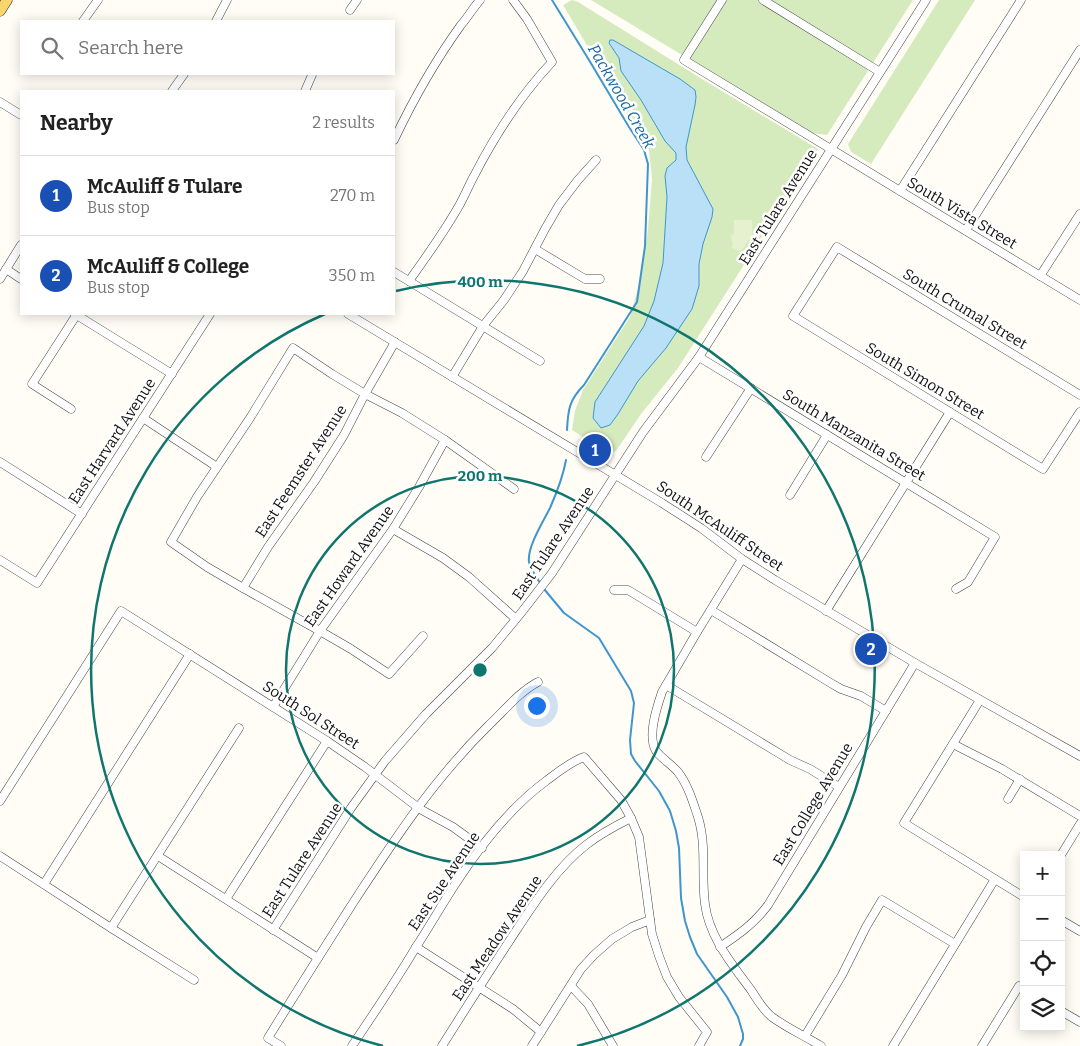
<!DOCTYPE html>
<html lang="en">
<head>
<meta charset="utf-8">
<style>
  body { margin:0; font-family:Bitter,serif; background:#f2f2f2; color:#222 }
  .controls { position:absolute; right:15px; bottom:15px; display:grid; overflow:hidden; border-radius:0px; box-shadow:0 2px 12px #0003 }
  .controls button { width:45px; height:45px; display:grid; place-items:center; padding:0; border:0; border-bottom:1px solid #e0e0e0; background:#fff; color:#222; font:25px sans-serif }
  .you { position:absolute; left:536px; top:705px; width:18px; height:18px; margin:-12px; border:4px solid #fff; border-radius:50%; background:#1a73e8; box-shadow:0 0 0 8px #1a73e833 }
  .badge { display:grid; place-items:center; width:32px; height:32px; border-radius:50%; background:#0b8043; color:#fff; font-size:16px; font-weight:700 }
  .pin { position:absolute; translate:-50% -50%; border:2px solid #fff; box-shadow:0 1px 5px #0006 }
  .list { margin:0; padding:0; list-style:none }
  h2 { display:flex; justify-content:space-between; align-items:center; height:65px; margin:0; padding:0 20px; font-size:21px }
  h2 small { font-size:16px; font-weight:400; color:#767676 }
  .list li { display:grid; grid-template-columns:32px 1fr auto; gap:15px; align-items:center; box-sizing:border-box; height:80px; padding:0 20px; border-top:1px solid #e0e0e0 }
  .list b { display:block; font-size:19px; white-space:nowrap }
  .list p { margin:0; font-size:16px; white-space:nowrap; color:#767676 }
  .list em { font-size:16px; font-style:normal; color:#767676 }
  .icon { flex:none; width:28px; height:28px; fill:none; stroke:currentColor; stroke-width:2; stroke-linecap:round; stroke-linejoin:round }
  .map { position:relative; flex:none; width:1080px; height:1046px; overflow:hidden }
  .search { position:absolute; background:#fff; box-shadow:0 2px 12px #0003; left:20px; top:20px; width:375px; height:55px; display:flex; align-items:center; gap:12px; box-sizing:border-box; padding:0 18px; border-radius:0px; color:#767676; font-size:19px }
  .panel { position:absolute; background:#fff; box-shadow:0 2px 12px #0003; left:20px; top:90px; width:375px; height:225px; border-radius:0px }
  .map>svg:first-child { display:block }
  .green { fill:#d5ebbd }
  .pitch { fill:#e6f2cf }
  .water { fill:#b9e0f7; stroke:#3f96cf }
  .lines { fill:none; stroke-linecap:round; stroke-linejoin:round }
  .stream { stroke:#3f96cf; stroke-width:2 }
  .minor-casing { stroke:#444; stroke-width:9 }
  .major-casing { stroke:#222; stroke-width:11 }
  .minor { stroke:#fff; stroke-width:8 }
  .major { stroke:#f9d66b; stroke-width:10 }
  .ring { fill:none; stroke:#0f766e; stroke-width:2.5 }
  .labels { text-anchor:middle; stroke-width:5; stroke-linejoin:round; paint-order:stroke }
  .street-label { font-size:15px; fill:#111; stroke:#fff }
  .water-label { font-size:16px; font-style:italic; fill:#1768a6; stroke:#fff }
  .centre { fill:#0f766e; stroke:#fff; stroke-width:2.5 }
  .ring-label { font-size:15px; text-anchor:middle; font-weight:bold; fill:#0f766e; stroke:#fff; stroke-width:5; stroke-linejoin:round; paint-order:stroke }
</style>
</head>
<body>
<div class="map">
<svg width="1080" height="1046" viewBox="0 0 1080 1046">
  <rect width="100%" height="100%" fill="#fffdf5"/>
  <g class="green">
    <path d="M572,0L578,2L702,79L818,149L678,368L641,414L616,451L608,453L572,430L575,411L583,390L630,317L641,277L648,229L652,179L649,150L563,5Z"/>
    <path d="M591,0H913L827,135L811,133Z"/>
    <path d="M939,0H975L871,164L851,152L848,144Z"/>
  </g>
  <path class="pitch" d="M734,220H752V238C746,240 746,248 739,251L732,248C734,243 731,241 731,236L734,234Z"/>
  <path class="water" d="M610,40H613L680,79L695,90L696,97L695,105L686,147L687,160L713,209L712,217L703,244L699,264V286L692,309L666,348L638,381L618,414L610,425L601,428L593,418L595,402L644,326L654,301L663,263L667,197L665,176L667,168L676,160V153L665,141L641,100L621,71L619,58L609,43Z"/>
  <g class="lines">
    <g class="stream">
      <path d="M552,0L589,60L629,127L644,150L648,164L645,246L637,302L584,385C569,400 568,410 567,430"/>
      <path d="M540,583C536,576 531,570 529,562C527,547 543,522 550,508C557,492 563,477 566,460"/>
      <path d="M544,589L564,613L599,638L631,691L634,703L630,740L631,754L635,761L659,791L670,811L676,831L679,848L681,898L685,921L690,937L697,954L727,997L738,1017L743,1034V1039L740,1046"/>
    </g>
    <g class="minor-casing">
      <g id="minor">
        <path d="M722,0L684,60L1080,300"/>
        <path d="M763,0L880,72"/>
        <path d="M350,10L357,0"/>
        <path d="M83,21L98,0"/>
        <path d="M216,21L227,0"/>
        <path d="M172,91L184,74"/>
        <path d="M305,91L312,75"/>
        <path d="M0,102L21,115"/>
        <path d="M394,140C413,100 435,61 461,25C468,17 473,8 480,0"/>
        <path d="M900,191L1021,0"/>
        <path d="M966,230L1080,50"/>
        <path d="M535,249L585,279H600"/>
        <path d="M6,269L21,279"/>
        <path d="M394,272L540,361"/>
        <path d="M1040,276L1080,214"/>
        <path d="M0,279L21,245"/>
        <path d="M409,281C427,256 445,231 460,204C465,195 469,185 474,176C494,137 521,95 552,62L527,19L513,0"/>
        <path d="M75,314L172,374"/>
        <path d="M348,314L662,503L701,528L742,559L775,580L915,663L1080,756"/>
        <path d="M699,357L995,537L968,582L956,589"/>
        <path d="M452,377L483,326L504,300L523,271L545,229L559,205L578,180L596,160"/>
        <path d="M1080,395L837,247L793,316L1043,469L1080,412"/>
        <path d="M71,409L32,384L77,314"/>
        <path d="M143,418L217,467"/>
        <path d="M706,457L751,388"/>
        <path d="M0,462L82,514"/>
        <path d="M790,495L827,435"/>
        <path d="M393,529L443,558L469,577L516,619"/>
        <path d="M742,559L697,632L662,692C657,707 647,736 656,751C662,759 671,764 678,772C688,785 693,802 698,817C707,846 701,875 705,904C709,937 732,964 751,990C757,999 763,1010 772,1017C787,1028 805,1036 821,1046"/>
        <path d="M0,560L37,583L210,314"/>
        <path d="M243,588L268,547L314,482L344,435L365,394L395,342"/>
        <path d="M614,590H628L697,632"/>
        <path d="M711,610L829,682L841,689L861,696L886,711"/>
        <path d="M826,611L950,412"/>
        <path d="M423,636L389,674L351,649L320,631L243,588L207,567L171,542L197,497L250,418L293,348L332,374L365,394L402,413L445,440L514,489"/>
        <path d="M666,685L790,760L810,769L839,787"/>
        <path d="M980,700L904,823L1024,897"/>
        <path d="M273,707L320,631L393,529L419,487L445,440"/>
        <path d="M953,744L1002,769L1080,816"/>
        <path d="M1008,799L1020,779"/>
        <path d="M0,801L121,611L327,741L365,767L420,809L453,827L482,848"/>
        <path d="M1061,855L1080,824"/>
        <path d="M0,856L111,928L194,980"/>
        <path d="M158,856L318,958"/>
        <path d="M44,884L190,654"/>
        <path d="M226,899L327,741"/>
        <path d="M1061,920L1080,931"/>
        <path d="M111,928L239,728"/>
        <path d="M273,930L351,808L385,761L426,714L492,648L521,613L552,573L643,432L699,357L926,0"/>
        <path d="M416,947L513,1009L541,1032"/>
        <path d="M720,947C739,934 754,924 768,905L915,663"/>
        <path d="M571,986L588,1004L613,1046"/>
        <path d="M1061,1011L1080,1022"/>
        <path d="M805,1036L842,975L866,927L882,900L955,944"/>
        <path d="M281,1046L268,1038C295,994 323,950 351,906C394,840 433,780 489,725C505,710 519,692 538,682"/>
        <path d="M352,1046C374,1013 396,981 416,947C430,926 442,904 456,883C480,846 511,807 546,781C558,772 570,762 584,757L621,800L631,818L639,837L652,934L659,956L667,977L679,997L707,1032L699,1046"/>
        <path d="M442,1046C464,1011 487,975 510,940C531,908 555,869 586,845C600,834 615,826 631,818"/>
        <path d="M532,1046L581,969L594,955L612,939L632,927L650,920"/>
        <path d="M893,1046L995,879"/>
        <path d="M982,1046L1019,986L1024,988"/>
      </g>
    </g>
    <g class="major-casing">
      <path id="major" d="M0,11L7,0"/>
    </g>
    <use href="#minor" class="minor"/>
    <use href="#major" class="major"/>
  </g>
  <g class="ring">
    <circle cx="480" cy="670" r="194"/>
    <path d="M383 1046A388 388 0 0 1 325 314M396 291A388 388 0 0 1 577 1046"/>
  </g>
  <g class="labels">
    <g class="street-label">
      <text transform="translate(778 207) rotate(-58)" y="5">East Tulare Avenue</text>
      <text transform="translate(962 213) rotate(31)" y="5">South Vista Street</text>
      <text transform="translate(965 309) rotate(31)" y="5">South Crumal Street</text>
      <text transform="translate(925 381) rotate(31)" y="5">South Simon Street</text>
      <text transform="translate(854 435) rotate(31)" y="5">South Manzanita Street</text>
      <text transform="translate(112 441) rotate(-57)" y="5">East Harvard Avenue</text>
      <text transform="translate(301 471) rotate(-57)" y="5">East Feemster Avenue</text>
      <text transform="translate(720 526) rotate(34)" y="5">South McAuliff Street</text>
      <text transform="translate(553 543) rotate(-56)" y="5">East Tulare Avenue</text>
      <text transform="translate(349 566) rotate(-55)" y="5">East Howard Avenue</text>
      <text transform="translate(311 715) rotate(33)" y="5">South Sol Street</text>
      <text transform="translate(813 804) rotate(-59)" y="5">East College Avenue</text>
      <text transform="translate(302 860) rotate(-57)" y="5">East Tulare Avenue</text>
      <text transform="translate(444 881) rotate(-56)" y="5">East Sue Avenue</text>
      <text transform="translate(497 938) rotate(-56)" y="5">East Meadow Avenue</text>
    </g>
    <g class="water-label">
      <text transform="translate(622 96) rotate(60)" y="6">Packwood Creek</text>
    </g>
  </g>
  <circle cx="480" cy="670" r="8" class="centre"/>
  <g class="ring-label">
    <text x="480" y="287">400 m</text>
    <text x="480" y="481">200 m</text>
  </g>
</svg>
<div class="controls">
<button>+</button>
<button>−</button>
<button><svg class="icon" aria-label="locate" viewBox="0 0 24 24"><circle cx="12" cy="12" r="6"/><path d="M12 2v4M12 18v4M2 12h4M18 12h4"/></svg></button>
<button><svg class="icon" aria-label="layers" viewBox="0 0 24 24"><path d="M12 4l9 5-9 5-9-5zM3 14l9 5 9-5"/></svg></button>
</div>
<div class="you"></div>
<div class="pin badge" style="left:595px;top:450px;background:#1a4fb4">1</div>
<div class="pin badge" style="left:871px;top:649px;background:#1a4fb4">2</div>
<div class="search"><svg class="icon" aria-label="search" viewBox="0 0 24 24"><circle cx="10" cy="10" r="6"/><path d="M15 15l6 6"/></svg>Search here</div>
<section class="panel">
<h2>Nearby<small>2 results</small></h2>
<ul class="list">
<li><span class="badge" style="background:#1a4fb4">1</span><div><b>McAuliff &amp; Tulare</b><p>Bus stop</p></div><em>270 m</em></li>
<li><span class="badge" style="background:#1a4fb4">2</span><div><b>McAuliff &amp; College</b><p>Bus stop</p></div><em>350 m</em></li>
</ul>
</section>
</div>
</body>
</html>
